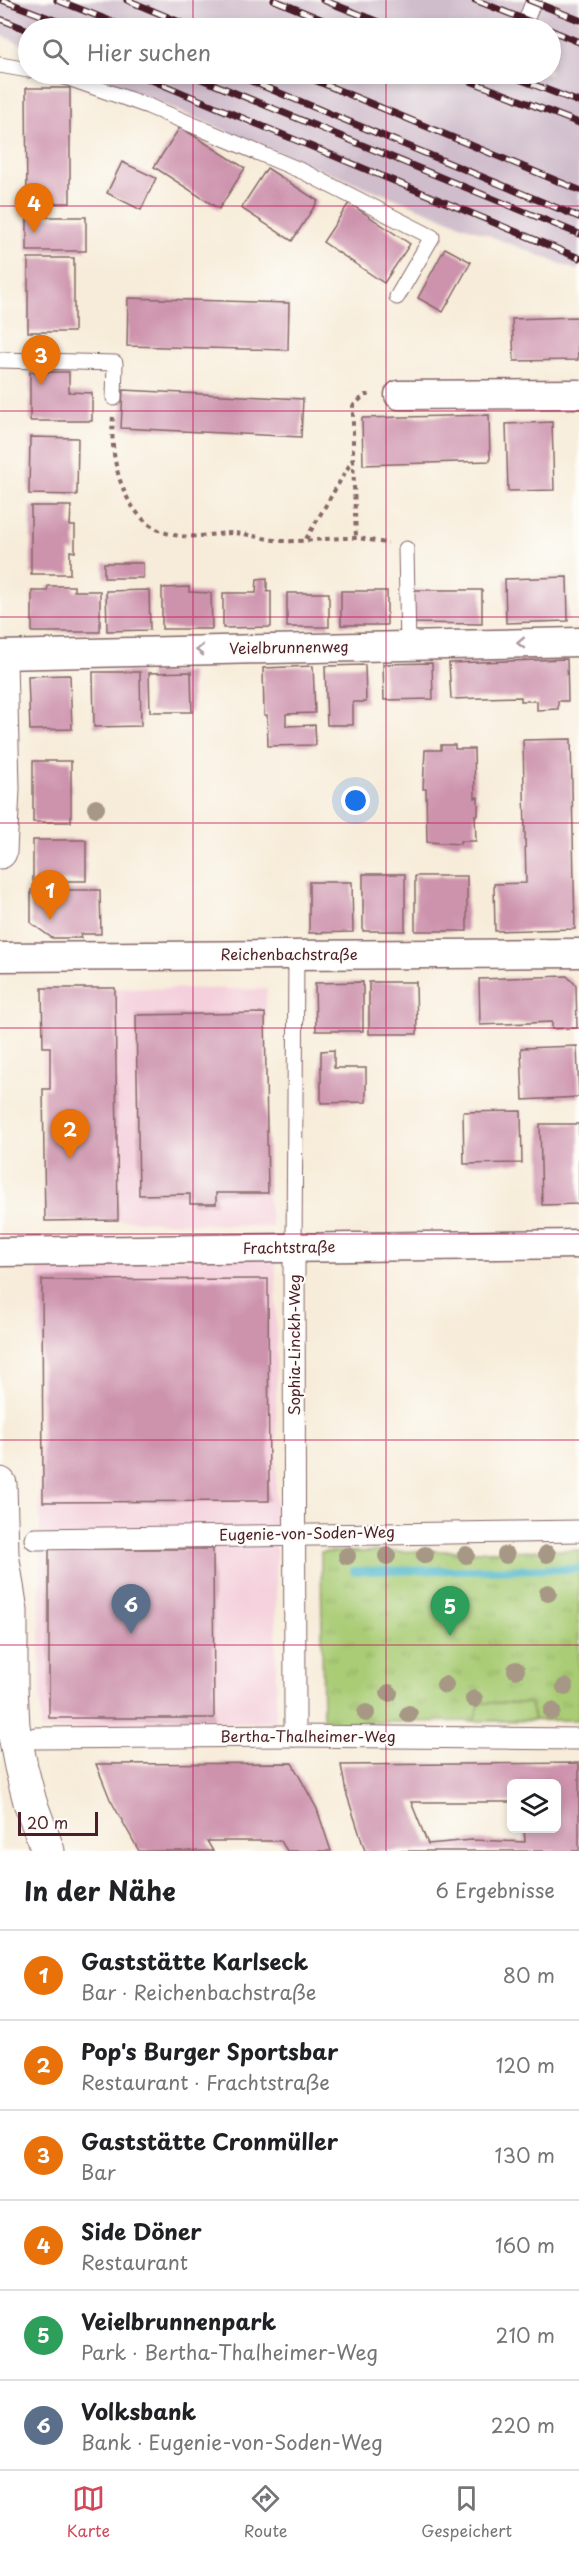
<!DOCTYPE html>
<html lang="de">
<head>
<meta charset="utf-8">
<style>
  body { margin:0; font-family:"Playpen Sans",sans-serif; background:#f6f6f6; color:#202124 }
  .controls { position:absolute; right:18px; bottom:18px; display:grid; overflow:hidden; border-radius:9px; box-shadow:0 3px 9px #0003 }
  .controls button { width:54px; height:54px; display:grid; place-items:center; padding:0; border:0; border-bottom:2px solid #e0e0e0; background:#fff; color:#202124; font:30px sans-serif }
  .scale { position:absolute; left:18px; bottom:15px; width:80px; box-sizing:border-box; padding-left:6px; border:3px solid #4a1f2b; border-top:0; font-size:16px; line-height:21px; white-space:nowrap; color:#4a1f2b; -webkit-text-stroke:4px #fdfcf7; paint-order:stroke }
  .you { position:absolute; left:356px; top:801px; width:21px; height:21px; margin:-15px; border:4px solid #fff; border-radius:50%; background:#1a73e8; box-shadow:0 0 0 9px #1a73e833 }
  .badge { display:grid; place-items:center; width:39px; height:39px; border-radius:50%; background:#d1495b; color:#fff; font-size:20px; font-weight:700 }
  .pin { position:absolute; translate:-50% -50px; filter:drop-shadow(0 2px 3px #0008) }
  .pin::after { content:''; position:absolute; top:32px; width:21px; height:18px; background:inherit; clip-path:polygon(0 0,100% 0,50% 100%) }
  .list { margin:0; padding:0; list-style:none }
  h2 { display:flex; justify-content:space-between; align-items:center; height:78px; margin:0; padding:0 24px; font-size:26px }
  h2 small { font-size:20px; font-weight:400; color:#757577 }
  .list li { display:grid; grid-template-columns:39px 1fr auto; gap:18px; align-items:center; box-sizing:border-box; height:90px; padding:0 24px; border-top:2px solid #e0e0e0 }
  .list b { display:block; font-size:22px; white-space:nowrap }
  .list p { margin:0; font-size:20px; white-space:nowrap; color:#757577 }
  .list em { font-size:20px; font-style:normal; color:#757577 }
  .icon { flex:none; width:33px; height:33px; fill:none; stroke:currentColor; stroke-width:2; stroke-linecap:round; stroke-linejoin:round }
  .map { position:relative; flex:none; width:579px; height:1851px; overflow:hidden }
  .search { position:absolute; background:#fff; box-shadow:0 3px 9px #0003; left:18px; right:18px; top:18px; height:66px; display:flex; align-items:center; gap:15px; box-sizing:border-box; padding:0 21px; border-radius:33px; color:#757577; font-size:22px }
  .sheet { height:618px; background:#fff }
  nav { display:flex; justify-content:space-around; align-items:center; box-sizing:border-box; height:84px; border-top:2px solid #e0e0e0; background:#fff; font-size:16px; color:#757577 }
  nav a { display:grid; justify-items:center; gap:3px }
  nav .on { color:#d1495b }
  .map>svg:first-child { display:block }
  .built { fill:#f4cfdc }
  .industrial { fill:#d0bdcc }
  .park { fill:url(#park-tufts); stroke:#7a7650; stroke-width:1.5 }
  .pitch { fill:#a9cc75; stroke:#7a7650; stroke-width:1.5 }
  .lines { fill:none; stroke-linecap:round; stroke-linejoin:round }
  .stream { stroke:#4db7ca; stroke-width:8 }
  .building { fill:#cd93ad; fill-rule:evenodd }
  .service-casing { stroke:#876768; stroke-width:17 }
  .pedestrian-casing { stroke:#876768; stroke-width:23 }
  .minor-casing { stroke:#876768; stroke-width:31 }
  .tertiary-casing { stroke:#876768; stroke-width:35 }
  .path { stroke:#876768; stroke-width:4; stroke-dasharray:4.5 4.5; stroke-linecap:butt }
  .service { stroke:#fff; stroke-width:15 }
  .pedestrian { stroke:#fff; stroke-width:21 }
  .minor { stroke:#fff; stroke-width:28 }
  .tertiary { stroke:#fff; stroke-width:33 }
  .rail-casing { stroke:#4a1f2b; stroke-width:7 }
  .rail { stroke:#fdfcf7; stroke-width:4.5; stroke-dasharray:14; stroke-linecap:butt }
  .tree { fill:#a79885 }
  .oneway { stroke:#ae9aa0 }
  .grid { fill:none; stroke:#c2185b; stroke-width:1.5; stroke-opacity:0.55 }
  .labels { text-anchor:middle; stroke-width:4.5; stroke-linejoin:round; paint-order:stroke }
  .street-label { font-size:15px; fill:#4a1f2b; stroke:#fdfcf7 }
</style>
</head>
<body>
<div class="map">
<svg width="579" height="1851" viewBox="0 0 579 1851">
  <defs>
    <pattern id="park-tufts" width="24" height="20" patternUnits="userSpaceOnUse" patternTransform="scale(1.5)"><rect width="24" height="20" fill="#a9cc75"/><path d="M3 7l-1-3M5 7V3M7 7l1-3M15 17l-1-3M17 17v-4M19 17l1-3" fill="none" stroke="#93af65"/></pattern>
  </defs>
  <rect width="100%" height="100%" fill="#fdfcf7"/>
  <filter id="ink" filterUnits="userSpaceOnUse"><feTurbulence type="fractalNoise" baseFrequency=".0167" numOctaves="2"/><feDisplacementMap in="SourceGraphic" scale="12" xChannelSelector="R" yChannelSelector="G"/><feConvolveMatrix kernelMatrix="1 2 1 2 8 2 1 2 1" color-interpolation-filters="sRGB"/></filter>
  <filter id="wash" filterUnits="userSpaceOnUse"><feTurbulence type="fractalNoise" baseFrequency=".008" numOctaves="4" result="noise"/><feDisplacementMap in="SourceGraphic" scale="24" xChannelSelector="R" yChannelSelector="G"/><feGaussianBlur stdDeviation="1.35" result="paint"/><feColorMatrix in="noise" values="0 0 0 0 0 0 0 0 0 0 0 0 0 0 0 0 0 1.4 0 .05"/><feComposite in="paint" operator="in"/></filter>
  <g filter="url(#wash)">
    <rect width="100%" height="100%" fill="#f7ecd9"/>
    <g class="built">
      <path d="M42,988L267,989L265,1013L268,1193L272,1227L118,1220L45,1221Z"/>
      <path d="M276,1256V1722L41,1730L38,1261Z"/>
    </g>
    <path class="industrial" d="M0,0H579V271L272,150L90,74H550V28H28V47L0,35Z"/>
    <path class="park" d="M579,1550V1720L323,1723L321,1552Z"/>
    <path class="pitch" d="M480,1703H530L534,1720L474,1721Z"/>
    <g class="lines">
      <path class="stream" d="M354,1571L579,1569"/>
    </g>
    <g id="blocks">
      <g class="building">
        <path d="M26,88H70V203H27Z"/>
        <path d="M180,127L245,168L219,209L154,167Z"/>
        <path d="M122,162L156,178L141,210L107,193Z"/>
        <path d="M267,168L318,201L292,241L241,208Z"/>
        <path d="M349,203L410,244L384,283L323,242Z"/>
        <rect x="27" y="217" width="59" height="34"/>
        <path d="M445,248L471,262L443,312L418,298Z"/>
        <rect x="28" y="258" width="46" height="74"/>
        <path d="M128,298L289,303L288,350L127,346Z"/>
        <path d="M577,317L578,360L514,361L512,319Z"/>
        <path d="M30,372H69V392L92,393V421H30Z"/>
        <path d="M123,390L303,399L301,437L121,428Z"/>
        <path d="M489,415L490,461L363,465L362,418Z"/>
        <path d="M552,422L554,490L508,491L506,424Z"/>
        <path d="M30,437L78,438L77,495L29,494Z"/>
        <path d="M31,506H71L70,526H75V552L70,551V574H31Z"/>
        <rect x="104" y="563" width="39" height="15"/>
        <path d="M567,577L568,621L506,623L505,579Z"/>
        <path d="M267,578V592L271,591V627L223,628V593H256L257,579Z"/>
        <path d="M48,586H74V591H100V632H32V591H47Z"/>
        <path d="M189,587V592L211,593L212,629H162V588Z"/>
        <path d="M149,590L150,630L107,631L106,591Z"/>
        <path d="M413,590H482V624L413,623Z"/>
        <rect x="341" y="591" width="46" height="34"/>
        <rect x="287" y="593" width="42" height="34"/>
        <path d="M567,659L568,701H558V709L537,710V701H521V697L451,699L449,663Z"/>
        <path d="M432,663L433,699L384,700L383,664Z"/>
        <path d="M365,665L366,702H353V725H327L325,666Z"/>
        <path d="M313,666L315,713L286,714V726L315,725L316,745L268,746L267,715H264L263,668Z"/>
        <path d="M93,672H140L141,726L94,727Z"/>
        <path d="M191,672L192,712H150L149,673Z"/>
        <path d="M70,675L72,729L30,730L28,676Z"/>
        <path d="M571,739L575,929L495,931L494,884L526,883L523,740Z"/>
        <path d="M441,745H455V749H474L475,798L478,797V815H475L476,841H460V844L427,842L426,789H423L425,750H441Z"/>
        <rect x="33" y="761" width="38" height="61"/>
        <rect x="33" y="840" width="53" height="41"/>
        <rect x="363" y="874" width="42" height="57"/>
        <rect x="415" y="876" width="52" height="55"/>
        <path d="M309,882H352L353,932L309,933Z"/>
        <path d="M31,890H100L101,934H80L81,938H52L31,923Z"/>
        <path d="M567,976L576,985L577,1028L552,1029V1022L480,1025L479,979Z"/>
        <path d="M363,982V1031H316L315,983Z"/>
        <path d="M369,982H416L417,1034H369Z"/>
        <path d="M42,988H115L118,1220L45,1221L43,1089H50V1047H43Z"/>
        <path d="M265,1013L268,1193H216V1204H190V1194L139,1195L136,1015Z"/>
        <path d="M577,1046L579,1097L523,1100L521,1048Z"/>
        <path d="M334,1050V1068H366V1102L321,1103V1051Z"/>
        <path d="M521,1111L522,1163L464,1164L463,1112Z"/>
        <path d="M540,1124H579V1204L542,1205Z"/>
        <path d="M268,1279L269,1501L43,1502L42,1280Z"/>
        <path d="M49,1549H213L214,1718H49Z"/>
        <path d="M292,1763L317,1809L331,1851H287L281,1841H207L213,1851H139L110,1799L96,1764Z"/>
        <path d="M579,1763V1851H365L346,1792L341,1765ZM512,1784H556V1828H524L525,1842L472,1840L428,1844L411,1802H512Z"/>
      </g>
    </g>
  </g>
  <g filter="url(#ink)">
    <use href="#blocks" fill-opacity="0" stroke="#876768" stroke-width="1.5"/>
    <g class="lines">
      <g class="service-casing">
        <g id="service">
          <path d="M523,28L534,0"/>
          <path d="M0,65L28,70"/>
          <path d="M57,74L148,106L304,172L432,237L397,297"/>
          <path d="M0,360L115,363L114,398"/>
          <path d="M406,549L408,645"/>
          <path d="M294,1248L296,955"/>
        </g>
      </g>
      <g class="pedestrian-casing">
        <g id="pedestrian">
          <path d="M294,1248L295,1736"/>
          <path d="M35,1539L579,1531"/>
          <path d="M36,1738L295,1736L579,1739"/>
        </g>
      </g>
      <g class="minor-casing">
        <g id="minor">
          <path d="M399,395L579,394"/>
          <path d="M0,655L579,642"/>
          <path d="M0,957L579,953"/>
          <path d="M0,1252L579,1244"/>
        </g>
      </g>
      <g class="tertiary-casing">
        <g id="tertiary">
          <path d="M0,660L3,789L0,852"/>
          <path d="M0,1484L2,1554L11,1611V1687L13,1726L21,1767L30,1802L48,1851"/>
        </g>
      </g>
      <g class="path">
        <path d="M113,417C109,458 123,523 170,534C192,540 212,533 234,533C250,534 267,540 283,541C308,542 332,537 357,538C367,539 378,542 388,543"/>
        <path d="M353,459L356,538"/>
        <path d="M306,539L353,459V406L365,395H372"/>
      </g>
      <use href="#service" class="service"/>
      <use href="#pedestrian" class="pedestrian"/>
      <use href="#minor" class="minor"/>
      <use href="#tertiary" class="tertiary"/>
      <g class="rail-casing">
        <g id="rail">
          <path d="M2,0L75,28"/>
          <path d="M57,0L128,28"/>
          <path d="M127,0L194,28"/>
          <path d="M274,0L343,28"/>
          <path d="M323,0L394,28"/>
          <path d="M475,0L546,28"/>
          <path d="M529,0L579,20"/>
          <path d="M0,19L28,30"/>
          <path d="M550,30L579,42"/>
          <path d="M137,74L579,258"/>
          <path d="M189,74L579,234"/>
          <path d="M234,74L579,217"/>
          <path d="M300,74L579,190"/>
          <path d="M452,74L579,123"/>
          <path d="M506,74L579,102"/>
        </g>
      </g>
      <use href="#rail" class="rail"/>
    </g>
    <g class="tree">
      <circle cx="96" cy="808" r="9"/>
      <circle cx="547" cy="1554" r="9"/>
      <circle cx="425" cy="1555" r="9"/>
      <circle cx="466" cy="1555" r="9"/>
      <circle cx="506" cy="1555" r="9"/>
      <circle cx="347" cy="1556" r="9"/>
      <circle cx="387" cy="1556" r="9"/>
      <circle cx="548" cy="1593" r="9"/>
      <circle cx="516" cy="1670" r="9"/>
      <circle cx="445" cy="1685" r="9"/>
      <circle cx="565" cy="1687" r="9"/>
      <circle cx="389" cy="1693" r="9"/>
      <circle cx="474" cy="1699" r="9"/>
      <circle cx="552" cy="1711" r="9"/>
      <circle cx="366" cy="1713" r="9"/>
      <circle cx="409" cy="1714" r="9"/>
    </g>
    <defs><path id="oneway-chevron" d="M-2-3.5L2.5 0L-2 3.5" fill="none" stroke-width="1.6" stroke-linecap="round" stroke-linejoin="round" transform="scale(1.5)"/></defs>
    <g class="oneway">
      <use href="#oneway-chevron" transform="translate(521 643) rotate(179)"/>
      <use href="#oneway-chevron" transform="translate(200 650) rotate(179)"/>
    </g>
  </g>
  <path class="grid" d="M193,0V28M386,0V28M193,74V1851M386,74V1851M0,206H579M0,411H579M0,617H579M0,823H579M0,1028H579M0,1234H579M0,1440H579M0,1645H579"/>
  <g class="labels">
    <g class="street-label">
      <text transform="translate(289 648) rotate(-1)" y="5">Veielbrunnenweg</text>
      <text x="289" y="960">Reichenbachstraße</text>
      <text transform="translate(289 1248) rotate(-1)" y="5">Frachtstraße</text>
      <text transform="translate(295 1345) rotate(-90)" y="5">Sophia-Linckh-Weg</text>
      <text transform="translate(307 1534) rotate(-1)" y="5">Eugenie-von-Soden-Weg</text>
      <text x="308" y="1742">Bertha-Thalheimer-Weg</text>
    </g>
  </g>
</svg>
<div class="controls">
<button><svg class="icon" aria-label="layers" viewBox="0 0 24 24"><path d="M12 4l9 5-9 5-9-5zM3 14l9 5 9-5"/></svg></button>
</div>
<div class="scale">20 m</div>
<div class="you"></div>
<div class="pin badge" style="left:50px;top:920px;background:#e8710a">1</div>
<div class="pin badge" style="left:70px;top:1159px;background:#e8710a">2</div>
<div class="pin badge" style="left:41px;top:385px;background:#e8710a">3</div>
<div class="pin badge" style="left:34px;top:233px;background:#e8710a">4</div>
<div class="pin badge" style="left:450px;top:1636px;background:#2e9e5b">5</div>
<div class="pin badge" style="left:131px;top:1634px;background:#5c6f8a">6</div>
<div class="search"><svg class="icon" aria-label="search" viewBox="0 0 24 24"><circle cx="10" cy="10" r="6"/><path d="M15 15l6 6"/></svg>Hier suchen</div>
</div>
<section class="sheet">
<h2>In der Nähe<small>6 Ergebnisse</small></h2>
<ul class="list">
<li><span class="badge" style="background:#e8710a">1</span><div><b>Gaststätte Karlseck</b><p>Bar · Reichenbachstraße</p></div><em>80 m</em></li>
<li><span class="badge" style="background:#e8710a">2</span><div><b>Pop's Burger Sportsbar</b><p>Restaurant · Frachtstraße</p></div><em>120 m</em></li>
<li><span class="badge" style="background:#e8710a">3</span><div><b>Gaststätte Cronmüller</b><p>Bar</p></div><em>130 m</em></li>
<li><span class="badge" style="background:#e8710a">4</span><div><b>Side Döner</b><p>Restaurant</p></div><em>160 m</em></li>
<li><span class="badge" style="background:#2e9e5b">5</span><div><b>Veielbrunnenpark</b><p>Park · Bertha-Thalheimer-Weg</p></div><em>210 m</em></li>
<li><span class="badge" style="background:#5c6f8a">6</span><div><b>Volksbank</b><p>Bank · Eugenie-von-Soden-Weg</p></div><em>220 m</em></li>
</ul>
</section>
<nav>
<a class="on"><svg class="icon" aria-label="map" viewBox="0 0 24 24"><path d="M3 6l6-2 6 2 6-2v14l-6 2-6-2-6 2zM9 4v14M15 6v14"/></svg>Karte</a>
<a><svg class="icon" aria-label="directions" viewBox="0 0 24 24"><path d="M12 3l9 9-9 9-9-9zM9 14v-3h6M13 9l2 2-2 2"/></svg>Route</a>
<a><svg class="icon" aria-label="saved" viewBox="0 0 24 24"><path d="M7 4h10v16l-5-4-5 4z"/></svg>Gespeichert</a>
</nav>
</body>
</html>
